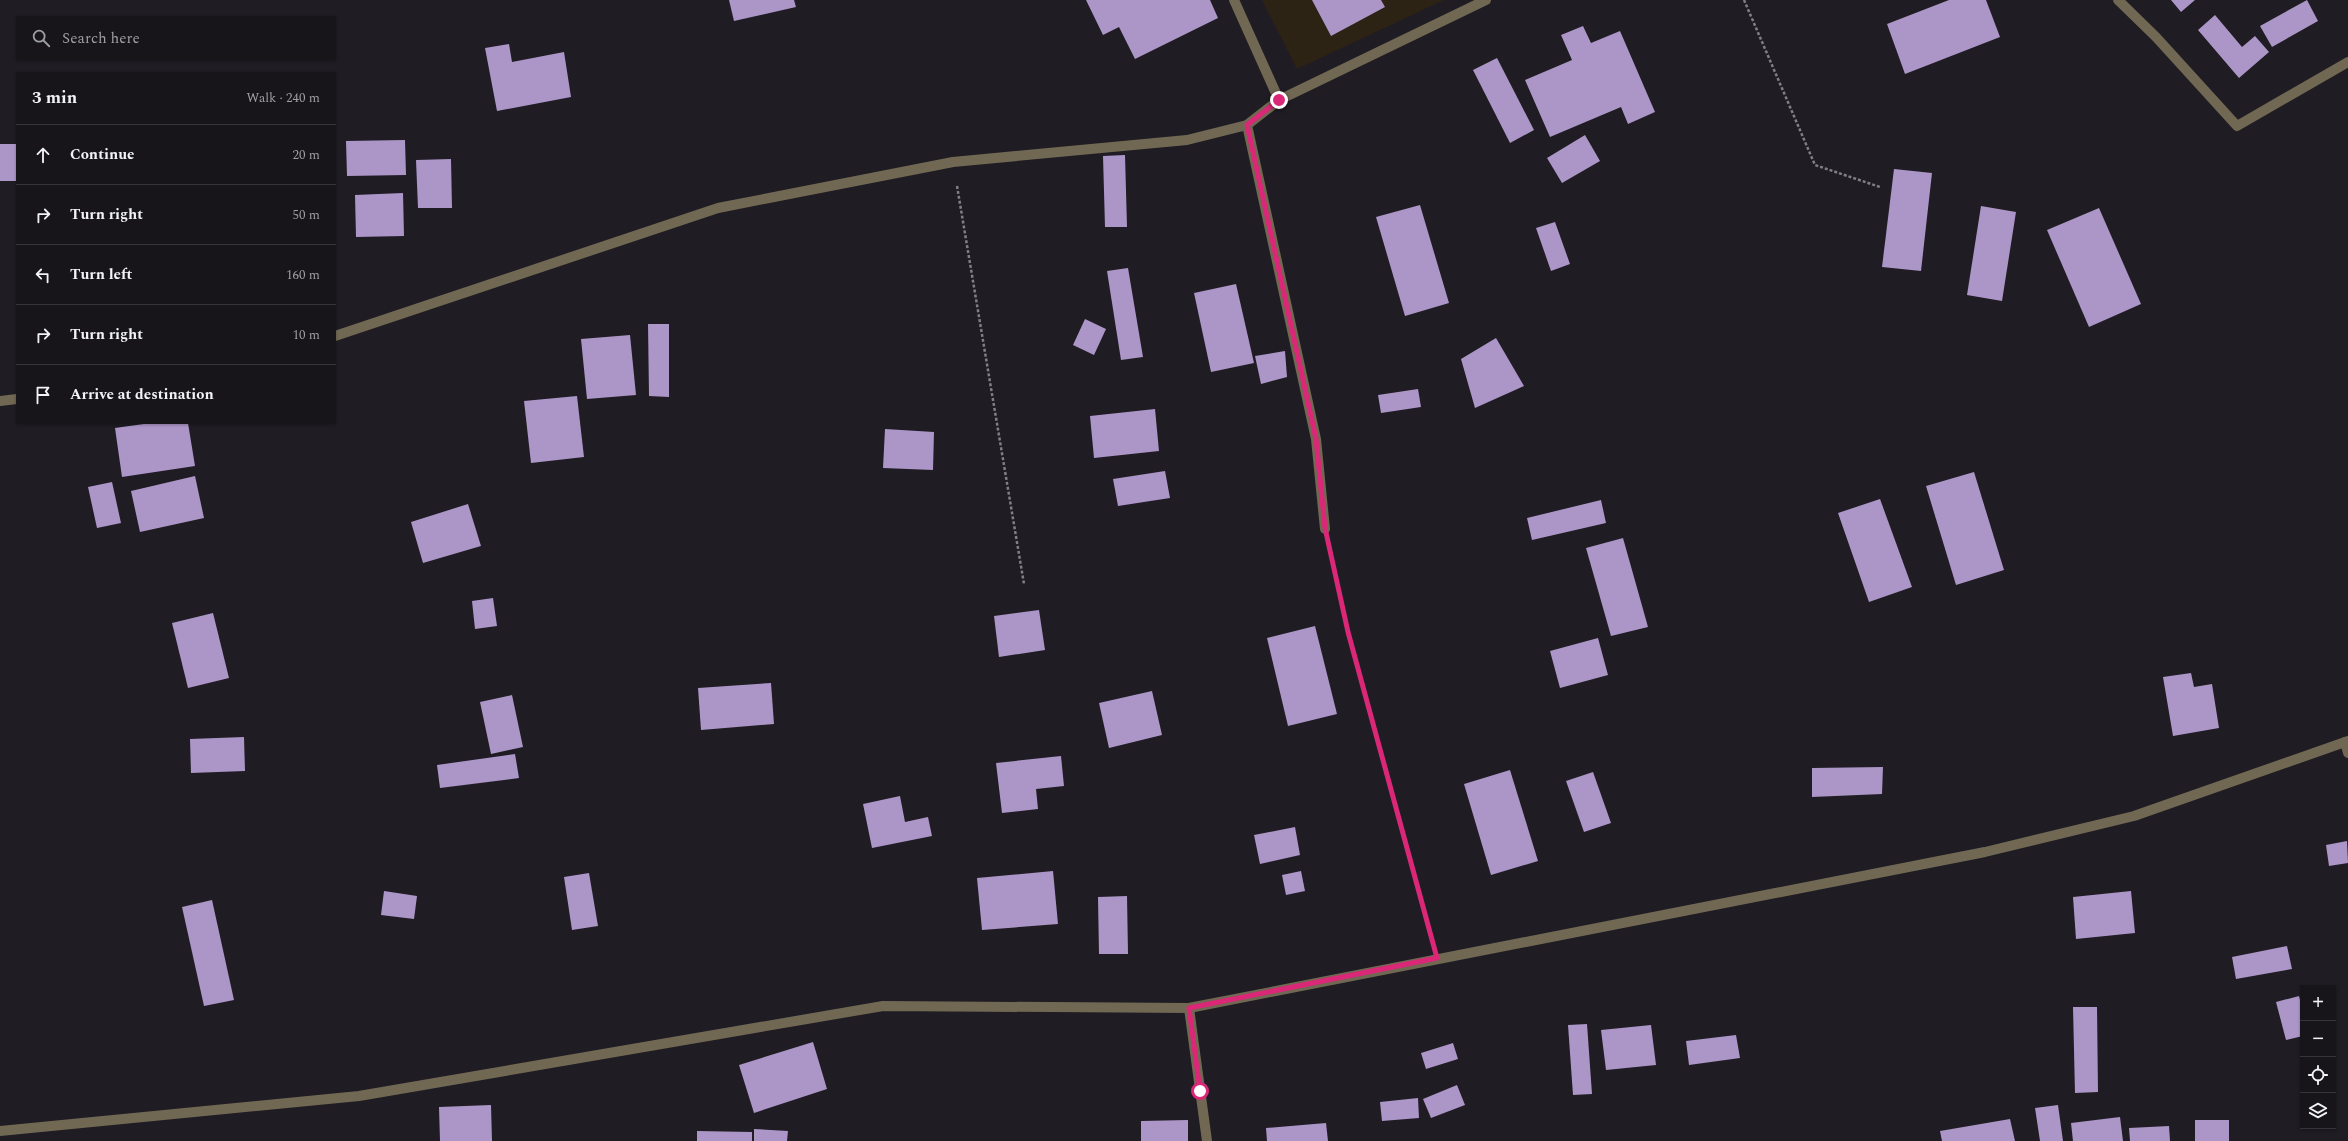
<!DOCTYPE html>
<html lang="en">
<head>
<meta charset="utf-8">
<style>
  body { margin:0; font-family:Spectral,serif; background:#242227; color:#f1f3f6 }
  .controls { position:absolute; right:12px; bottom:12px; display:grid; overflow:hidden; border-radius:0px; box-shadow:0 1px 3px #0004 }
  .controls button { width:36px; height:36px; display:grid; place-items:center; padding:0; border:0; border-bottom:1px solid #363439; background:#17151a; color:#f1f3f6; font:20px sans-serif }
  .stop { position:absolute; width:12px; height:12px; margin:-9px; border:3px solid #db2777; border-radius:50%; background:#fff }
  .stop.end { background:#db2777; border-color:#fff; box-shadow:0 1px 4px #0008 }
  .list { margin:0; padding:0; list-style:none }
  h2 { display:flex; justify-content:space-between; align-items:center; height:52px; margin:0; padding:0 16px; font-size:17px }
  h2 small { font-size:13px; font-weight:400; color:#9e9fa2 }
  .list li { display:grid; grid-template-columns:26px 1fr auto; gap:12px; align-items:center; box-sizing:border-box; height:60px; padding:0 16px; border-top:1px solid #363439 }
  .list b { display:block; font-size:15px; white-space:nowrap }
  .list em { font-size:13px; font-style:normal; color:#9e9fa2 }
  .icon { flex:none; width:22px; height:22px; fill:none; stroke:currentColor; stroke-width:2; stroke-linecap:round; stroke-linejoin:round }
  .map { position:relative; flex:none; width:2348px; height:1141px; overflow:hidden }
  .search { position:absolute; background:#17151a; box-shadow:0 1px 3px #0004; left:16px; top:16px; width:320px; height:44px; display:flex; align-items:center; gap:10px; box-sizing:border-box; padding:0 14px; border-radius:0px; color:#9e9fa2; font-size:15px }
  .panel { position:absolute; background:#17151a; box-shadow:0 1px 3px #0004; left:16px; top:72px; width:320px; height:352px; border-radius:0px }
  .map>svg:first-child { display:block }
  .commercial { fill:#2d2314 }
  .building { fill:#ac96c8 }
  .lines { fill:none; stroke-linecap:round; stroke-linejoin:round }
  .path { stroke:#817e84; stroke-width:2.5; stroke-dasharray:3 2; stroke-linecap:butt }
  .minor { stroke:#716853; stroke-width:10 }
  .route { stroke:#db2777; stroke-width:5 }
</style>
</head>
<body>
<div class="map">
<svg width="2348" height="1141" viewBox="0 0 2348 1141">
  <rect width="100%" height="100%" fill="#1f1c23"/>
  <path class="commercial" d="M1262,0H1444L1297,69Z"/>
  <g class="building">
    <path d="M729,0H794L796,7L734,21Z"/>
    <path d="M1086,0H1210L1218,18L1135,59L1119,27L1103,35Z"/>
    <path d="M1312,0H1381L1385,7L1331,36Z"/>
    <path d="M1949,0H1986L2000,37L1905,74L1887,24Z"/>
    <path d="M2171,0H2195L2181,12Z"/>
    <path d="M2307,0L2318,21L2272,47L2260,26Z"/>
    <path d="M2215,15L2242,47L2255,36L2269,52L2239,78L2198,30Z"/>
    <path d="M1583,26L1591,43L1620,31L1655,112L1628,124L1621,107L1550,137L1525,80L1572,60L1561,35Z"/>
    <path d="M509,44L512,62L564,52L571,97L497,111L485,48Z"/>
    <path d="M1497,58L1534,130L1510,143L1473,70Z"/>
    <path d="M1585,135L1600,161L1562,183L1547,158Z"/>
    <path d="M405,140L406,175L347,176L346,141Z"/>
    <rect x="0" y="144" width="17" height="37"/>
    <path d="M1125,155L1127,227H1105L1103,156Z"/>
    <path d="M451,159L452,208H418L416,160Z"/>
    <path d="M1894,169L1932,173L1921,271L1882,267Z"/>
    <path d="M403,193L404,236L356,237L355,195Z"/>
    <path d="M1420,205L1449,303L1405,316L1376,217Z"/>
    <path d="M1981,206L2016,212L2002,301L1967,295Z"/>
    <path d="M2099,208L2141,304L2089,327L2047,230Z"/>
    <path d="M1555,222L1570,264L1551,271L1536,228Z"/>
    <path d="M1128,268L1143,357L1121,360L1107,271Z"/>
    <path d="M1236,284L1254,363L1211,372L1194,293Z"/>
    <path d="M1085,319L1106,329L1094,355L1073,345Z"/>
    <path d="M648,324H669V397L649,396Z"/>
    <path d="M630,335L636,395L587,399L581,339Z"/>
    <path d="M1496,338L1524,386L1475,408L1461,359Z"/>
    <path d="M1285,351L1287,377L1261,384L1255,356Z"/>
    <path d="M1418,389L1421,407L1381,413L1378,395Z"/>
    <path d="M577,396L584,457L531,463L524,401Z"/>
    <path d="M1155,409L1159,451L1094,458L1090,416Z"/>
    <path d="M151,423H188L195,466L122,477L115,428Z"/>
    <path d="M885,429L934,432L933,470L883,468Z"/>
    <path d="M1165,471L1170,498L1118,506L1113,479Z"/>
    <path d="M1974,472L2004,570L1956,585L1926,486Z"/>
    <path d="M195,476L204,518L140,532L131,491Z"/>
    <path d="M112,482L121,523L97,528L88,487Z"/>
    <path d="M1880,499L1912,587L1869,602L1838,513Z"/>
    <path d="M1601,500L1606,523L1532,540L1527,518Z"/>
    <path d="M468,504L481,546L423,563L411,522Z"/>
    <path d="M1623,538L1648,627L1611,636L1586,548Z"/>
    <path d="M493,598L497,626L475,629L472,601Z"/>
    <path d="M1039,610L1045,650L999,657L994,616Z"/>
    <path d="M213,613L229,678L188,688L172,623Z"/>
    <path d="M1315,626L1337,714L1288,726L1267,638Z"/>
    <path d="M1598,638L1608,675L1560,688L1550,651Z"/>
    <path d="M2191,673L2194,687L2212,684L2219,728L2173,736L2163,677Z"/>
    <path d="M771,683L774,724L701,730L698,688Z"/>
    <path d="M1152,691L1162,735L1109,748L1099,703Z"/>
    <path d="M512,695L523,747L491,754L480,702Z"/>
    <path d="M244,737L245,771L191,773L190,739Z"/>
    <path d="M515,754L519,778L440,788L437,765Z"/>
    <path d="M1061,756L1064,786L1036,789L1038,809L1002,813L996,763Z"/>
    <path d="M1883,767L1882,794L1812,797V768Z"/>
    <path d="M1510,770L1538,861L1491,875L1464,784Z"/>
    <path d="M1593,772L1611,823L1584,832L1566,781Z"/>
    <path d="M900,796L905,822L928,817L932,836L872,848L863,804Z"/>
    <path d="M1295,827L1300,855L1260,864L1254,835Z"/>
    <path d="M2347,841L2348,863L2329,866L2326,845Z"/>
    <path d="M1053,871L1058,924L982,930L977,878Z"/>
    <path d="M1301,871L1305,891L1286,895L1282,875Z"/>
    <path d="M589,873L598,926L572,930L564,877Z"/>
    <path d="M384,891L417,896L414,919L381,915Z"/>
    <path d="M2131,891L2135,933L2076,939L2073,897Z"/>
    <path d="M1127,896L1128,954H1099L1098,897Z"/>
    <path d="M212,900L234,1000L204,1006L182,907Z"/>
    <path d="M2287,946L2292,969L2236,979L2232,957Z"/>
    <path d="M2299,996L2303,1011V1036L2286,1040L2276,1002Z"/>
    <path d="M2073,1007H2097L2098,1092L2075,1093Z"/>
    <path d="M1587,1024L1592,1094L1573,1095L1568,1025Z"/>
    <path d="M1651,1025L1656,1065L1606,1070L1601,1030Z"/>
    <path d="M1736,1035L1740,1058L1689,1065L1686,1041Z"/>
    <path d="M813,1042L827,1089L754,1113L739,1065Z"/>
    <path d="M1453,1043L1458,1059L1426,1069L1421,1053Z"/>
    <path d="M1457,1085L1465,1105L1431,1118L1423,1099Z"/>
    <path d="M1418,1098L1419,1118L1382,1121L1380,1102Z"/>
    <path d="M491,1105L492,1141H440L439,1107Z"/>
    <path d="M2058,1105L2063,1141H2040L2035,1108Z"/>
    <path d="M2120,1117L2123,1141H2073L2071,1123Z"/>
    <path d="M2010,1119L2015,1141H1942L1940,1131Z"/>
    <path d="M1188,1120V1141H1141V1121Z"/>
    <rect x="2195" y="1120" width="34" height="21"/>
    <path d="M1326,1123L1328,1141H1267L1266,1128Z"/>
    <path d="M2169,1126L2170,1141H2130L2129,1128Z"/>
    <path d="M754,1129L788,1131L787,1141H754Z"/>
    <path d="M697,1131L752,1132V1141H697Z"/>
  </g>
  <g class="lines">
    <g class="path">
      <path d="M1744,0L1815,165L1880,187"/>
      <path d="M957,186L1024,584"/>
      <path d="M1330,552L1348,632L1431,936"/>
    </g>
    <g class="minor">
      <path d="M1234,0L1279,100"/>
      <path d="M2118,0L2156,37L2237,126L2348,62"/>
      <path d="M1247,125L1316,439L1325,529"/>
      <path d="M335,336L718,208L953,162L1187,140L1247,125L1279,100L1486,0"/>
      <path d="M0,401L17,399"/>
      <path d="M2345,742L2348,753"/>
      <path d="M1189,1008L1207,1141"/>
      <path d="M0,1131L359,1096L883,1006L1189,1008L1985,852L2134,816L2348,741"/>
    </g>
  </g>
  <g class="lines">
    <path class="route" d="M1200,1091L1189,1008L1437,958L1348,632L1325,528L1316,439L1247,125L1279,100"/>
  </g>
</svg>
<div class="controls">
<button>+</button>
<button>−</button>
<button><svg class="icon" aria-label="locate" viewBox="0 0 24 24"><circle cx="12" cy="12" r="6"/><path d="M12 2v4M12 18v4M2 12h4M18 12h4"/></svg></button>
<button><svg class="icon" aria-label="layers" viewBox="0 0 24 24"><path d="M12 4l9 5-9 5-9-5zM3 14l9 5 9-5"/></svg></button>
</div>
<div class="stop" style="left:1200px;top:1091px"></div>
<div class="stop end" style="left:1279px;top:100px"></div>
<div class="search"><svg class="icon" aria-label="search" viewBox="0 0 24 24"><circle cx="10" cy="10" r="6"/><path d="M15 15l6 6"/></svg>Search here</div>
<section class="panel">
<h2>3 min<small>Walk · 240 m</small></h2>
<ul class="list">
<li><svg class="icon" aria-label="ahead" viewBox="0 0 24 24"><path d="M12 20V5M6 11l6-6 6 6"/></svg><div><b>Continue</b></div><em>20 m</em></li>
<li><svg class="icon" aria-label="right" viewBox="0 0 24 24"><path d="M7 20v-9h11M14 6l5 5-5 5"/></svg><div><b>Turn right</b></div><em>50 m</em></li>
<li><svg class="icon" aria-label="left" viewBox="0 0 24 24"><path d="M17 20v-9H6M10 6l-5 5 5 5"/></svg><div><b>Turn left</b></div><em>160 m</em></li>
<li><svg class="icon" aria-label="right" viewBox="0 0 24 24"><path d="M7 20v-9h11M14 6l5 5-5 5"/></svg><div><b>Turn right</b></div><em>10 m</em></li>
<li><svg class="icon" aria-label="arrive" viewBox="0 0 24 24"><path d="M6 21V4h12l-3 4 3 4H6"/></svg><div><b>Arrive at destination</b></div></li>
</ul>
</section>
</div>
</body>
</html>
